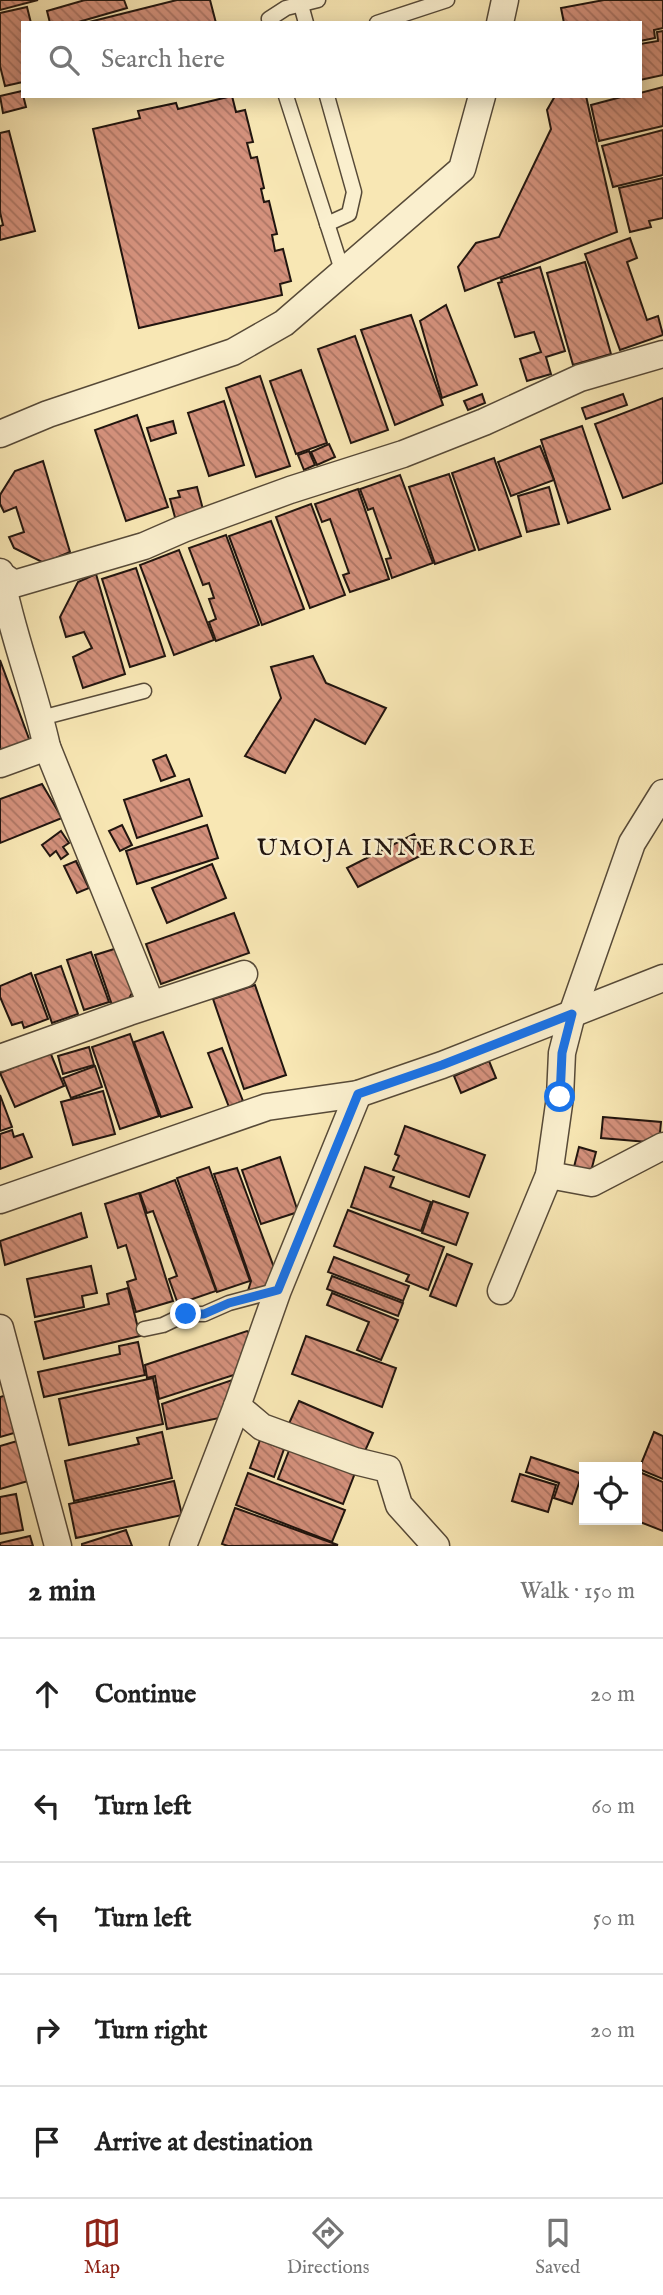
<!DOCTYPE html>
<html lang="en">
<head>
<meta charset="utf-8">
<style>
  body { margin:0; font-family:"IM FELL English",serif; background:#f2f2f2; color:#222 }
  .controls { position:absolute; right:21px; bottom:21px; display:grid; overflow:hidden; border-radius:0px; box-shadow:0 4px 18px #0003 }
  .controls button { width:63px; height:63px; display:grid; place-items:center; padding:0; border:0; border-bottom:2px solid #e0e0e0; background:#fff; color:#222; font:35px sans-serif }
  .stop { position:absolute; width:21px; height:21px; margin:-16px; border:5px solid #1a73e8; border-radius:50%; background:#fff }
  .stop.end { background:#1a73e8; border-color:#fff; box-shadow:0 2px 7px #0008 }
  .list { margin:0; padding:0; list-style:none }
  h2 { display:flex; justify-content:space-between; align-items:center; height:91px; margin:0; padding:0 28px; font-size:30px }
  h2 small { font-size:23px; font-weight:400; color:#767676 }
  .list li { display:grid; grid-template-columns:46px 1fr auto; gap:21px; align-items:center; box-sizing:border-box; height:112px; padding:0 28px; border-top:2px solid #e0e0e0 }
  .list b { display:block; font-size:26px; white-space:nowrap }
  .list em { font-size:23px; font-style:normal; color:#767676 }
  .icon { flex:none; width:38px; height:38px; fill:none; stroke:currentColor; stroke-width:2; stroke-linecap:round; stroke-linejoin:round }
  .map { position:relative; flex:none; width:663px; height:1546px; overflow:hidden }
  .search { position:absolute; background:#fff; box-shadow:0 4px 18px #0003; left:21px; right:21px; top:21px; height:77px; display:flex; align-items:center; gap:18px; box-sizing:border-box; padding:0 24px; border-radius:0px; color:#767676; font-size:26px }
  .sheet { height:651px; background:#fff }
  nav { display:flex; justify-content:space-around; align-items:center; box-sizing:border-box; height:98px; border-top:2px solid #e0e0e0; background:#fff; font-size:19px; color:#767676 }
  nav a { display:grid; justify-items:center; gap:4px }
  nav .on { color:#8f2418 }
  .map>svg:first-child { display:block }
  .building { fill:url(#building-back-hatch); stroke:#21150f; stroke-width:2 }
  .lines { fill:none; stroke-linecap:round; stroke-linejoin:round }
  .service-casing { stroke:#574a38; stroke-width:17 }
  .minor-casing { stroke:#574a38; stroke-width:29 }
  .service { stroke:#faefce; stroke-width:14 }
  .minor { stroke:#faefce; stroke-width:26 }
  .route { stroke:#1a73e8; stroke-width:9 }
  .labels { text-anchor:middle; stroke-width:5; stroke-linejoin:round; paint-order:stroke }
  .quarter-label { font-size:24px; letter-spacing:2px; fill:#21150f; stroke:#faefce }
</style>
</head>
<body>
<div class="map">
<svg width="663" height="1546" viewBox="0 0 663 1546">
  <defs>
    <pattern id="building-back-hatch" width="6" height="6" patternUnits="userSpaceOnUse" patternTransform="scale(1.75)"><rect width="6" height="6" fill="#d4917c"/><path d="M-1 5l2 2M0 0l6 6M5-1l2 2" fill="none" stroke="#ac7564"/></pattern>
  </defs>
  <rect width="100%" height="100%" fill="#f8e7b4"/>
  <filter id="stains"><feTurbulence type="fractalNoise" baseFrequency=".00286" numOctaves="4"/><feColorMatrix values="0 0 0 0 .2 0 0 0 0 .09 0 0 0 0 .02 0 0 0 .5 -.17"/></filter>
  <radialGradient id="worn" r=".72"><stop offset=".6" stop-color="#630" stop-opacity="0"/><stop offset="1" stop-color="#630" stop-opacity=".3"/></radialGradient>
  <g class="building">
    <path d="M0,0H38L0,10Z"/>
    <path d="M85,0H124L127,8L75,23H50L47,11Z"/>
    <path d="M177,0H210L216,23H85Z"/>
    <path d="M604,0H663V28L654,30L655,38L640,41V23H564L561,8Z"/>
    <path d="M27,7L31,23H23V82L5,86L0,66V13Z"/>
    <path d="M663,31V75L640,80V44L658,41L657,32Z"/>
    <path d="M663,87V126L599,141L591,105L625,96H640V93Z"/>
    <path d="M22,91L26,107L3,113L0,96Z"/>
    <path d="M232,96L236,112L245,110L253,142L247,143L251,158L257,157L264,188L261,189L264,202L269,201L277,234L272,235L275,251L283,249L291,281L280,284L282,295L139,328L93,129L140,118L138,111L176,103L178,109Z"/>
    <path d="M555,96H586L617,232L465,291L458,267L476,243L499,237L551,129L547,110Z"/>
    <path d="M663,130V175L613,187L602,146Z"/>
    <path d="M9,131L35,231L0,240V226L3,225L0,212V133Z"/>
    <path d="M663,178V218L649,221L651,227L630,232L619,188Z"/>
    <path d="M630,238L637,258L627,262L647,320L658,316L663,335L620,350L585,254Z"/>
    <path d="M585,262L611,354L573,365L547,273Z"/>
    <path d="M540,267L565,351L546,357L551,374L527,381L520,359L541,352L534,332L515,337L498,283L502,282L501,279Z"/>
    <path d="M446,305L477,385L442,398L420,321Z"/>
    <path d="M411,315L443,405L395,425L361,330Z"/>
    <path d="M355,336L388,430L351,443L318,349Z"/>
    <path d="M301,370L327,443L296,454L270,381Z"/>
    <path d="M260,376L290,466L256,477L226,388Z"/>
    <path d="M482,394L485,403L468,410L464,401Z"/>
    <path d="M623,394L627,405L586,419L582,408Z"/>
    <path d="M663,398V483L623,498L595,424Z"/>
    <path d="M224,401L244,465L209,476L188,413Z"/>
    <path d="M137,415L168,507L126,521L95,430Z"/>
    <path d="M173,421L176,433L151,441L147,428Z"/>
    <path d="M582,426L610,509L568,523L541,440Z"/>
    <path d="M329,444L335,457L317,465L311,452Z"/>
    <path d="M540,446L554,480L511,496L498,462Z"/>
    <path d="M309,451L315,465L304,470L298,455Z"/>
    <path d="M494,458L521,536L479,550L452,473Z"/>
    <path d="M43,461L70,552L44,563L14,548L9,537L24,532L16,507L4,512L0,504V495L15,471Z"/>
    <path d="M449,474L475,550L435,564L409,487Z"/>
    <path d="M400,475L433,563L392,578L386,559L391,558L373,508L368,510L360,489Z"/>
    <path d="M197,487L204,513L176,521L170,499L180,497L178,491Z"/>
    <path d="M549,487L559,524L527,532L518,496Z"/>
    <path d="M358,489L389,579L350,592L343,575L349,573L330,519L322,522L315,504Z"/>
    <path d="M311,504L345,595L310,608L276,517Z"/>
    <path d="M271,521L304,609L262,625L229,536Z"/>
    <path d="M226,535L259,625L216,641L209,622L216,619L209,599L214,598L209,583L203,585L189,548Z"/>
    <path d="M179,550L214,640L174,655L140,565Z"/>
    <path d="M136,568L165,656L130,667L102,579Z"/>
    <path d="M96,574L125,674L83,688L73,657L92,648L84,632L66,637L60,617L78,582Z"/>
    <path d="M313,656L326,683L386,708L365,744L315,719L285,773L245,756L281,698L271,667Z"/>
    <path d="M0,660L32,747L0,758Z"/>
    <path d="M166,755L175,776L161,781L153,760Z"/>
    <path d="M189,779L202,816L137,838L124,800Z"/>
    <path d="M42,784L62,818L0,843V799Z"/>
    <path d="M122,825L132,845L120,851L109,831Z"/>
    <path d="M207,825L218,858L137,884L126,851Z"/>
    <path d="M61,831L69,843L63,847L68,854L61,859L56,851L50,856L42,845Z"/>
    <path d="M414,834L424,854L358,887L347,868Z"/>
    <path d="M76,861L89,888L77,893L64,866Z"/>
    <path d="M212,864L226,898L167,923L152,888Z"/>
    <path d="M234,913L249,953L161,984L146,944Z"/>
    <path d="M127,945L139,981L128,1000L112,1005L95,955Z"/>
    <path d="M91,952L109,1002L84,1010L67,960Z"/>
    <path d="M61,966L78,1014L52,1023L35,975Z"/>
    <path d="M31,973L48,1019L24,1028L22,1022L12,1025L0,997V986Z"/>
    <path d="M255,985L286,1075L244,1089L213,999Z"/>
    <path d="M163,1032L192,1107L161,1117L134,1042Z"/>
    <path d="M130,1034L159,1116L120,1129L92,1047Z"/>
    <path d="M89,1047L94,1065L63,1074L58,1056Z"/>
    <path d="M222,1048L243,1101L229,1107L208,1053Z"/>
    <path d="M50,1052L64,1086L15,1107L0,1073Z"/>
    <path d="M489,1061L496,1078L461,1093L454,1076Z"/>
    <path d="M95,1066L102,1087L71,1098L63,1078Z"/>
    <path d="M103,1091L115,1134L73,1145L61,1102Z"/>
    <path d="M0,1095L12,1127L0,1131Z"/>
    <path d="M603,1117L661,1122L659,1143L601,1138Z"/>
    <path d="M405,1126L485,1155L469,1197L393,1170L399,1156L395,1154Z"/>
    <path d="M12,1130L14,1137L23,1134L32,1157L0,1169V1134Z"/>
    <path d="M579,1147L596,1152L589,1179L572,1175Z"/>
    <path d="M280,1157L298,1212L261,1224L242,1170Z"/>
    <path d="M209,1167L250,1281L217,1292L177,1178Z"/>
    <path d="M365,1167L394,1177L390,1187L431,1202L421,1231L351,1207Z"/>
    <path d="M237,1168L279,1281L247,1294L251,1281L214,1174Z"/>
    <path d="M175,1180L216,1291L178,1304L169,1279L177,1276L153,1211L147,1213L140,1193Z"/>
    <path d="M139,1193L173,1301L136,1312L127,1282L136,1279L126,1245L118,1248L105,1204Z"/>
    <path d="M433,1201L468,1213L456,1245L422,1233Z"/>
    <path d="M348,1210L444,1247L428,1290L406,1281L409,1275L334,1246Z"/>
    <path d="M81,1213L87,1237L5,1265L0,1241Z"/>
    <path d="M447,1254L472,1264L456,1306L430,1296Z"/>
    <path d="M334,1257L409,1286L403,1301L328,1272Z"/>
    <path d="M91,1266L97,1293L82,1296L84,1307L35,1317L27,1279Z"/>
    <path d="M332,1276L403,1303L398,1316L327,1289Z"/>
    <path d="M128,1288L140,1336L44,1359L35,1322L109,1304L107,1294Z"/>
    <path d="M332,1293L398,1320L381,1360L357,1350L369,1322L327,1305Z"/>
    <path d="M247,1331L256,1338L237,1374L159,1399L155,1376L147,1378L145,1365Z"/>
    <path d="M306,1336L396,1368L382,1407L292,1374Z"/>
    <path d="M138,1342L145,1375L44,1397L38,1372L120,1354L119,1346Z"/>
    <path d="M153,1378L163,1424L69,1445L59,1399Z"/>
    <path d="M238,1378L224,1417L167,1429L162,1404Z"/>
    <path d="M11,1394L21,1431L0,1437V1397Z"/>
    <path d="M299,1401L373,1433L361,1460L287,1428Z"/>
    <path d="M162,1432L172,1478L74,1501L65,1461L139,1444L137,1438Z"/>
    <path d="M654,1432L663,1436V1479L639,1469Z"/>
    <path d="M24,1439L35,1479L0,1489V1446Z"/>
    <path d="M260,1440L284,1449L274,1477L250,1468Z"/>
    <path d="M290,1448L355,1473L343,1504L278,1479Z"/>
    <path d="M531,1457L582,1474L572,1504L554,1498L559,1483L526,1472Z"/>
    <path d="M637,1471L663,1482V1531L635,1520H637Z"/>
    <path d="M248,1473L345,1510L332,1542L236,1505Z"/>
    <path d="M520,1474L556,1485L548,1512L512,1501Z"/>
    <path d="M174,1481L182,1515L76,1538L69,1504Z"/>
    <path d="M16,1494L23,1530L0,1534V1497Z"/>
    <path d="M235,1508L238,1509L338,1545L228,1546L222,1544Z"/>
    <path d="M126,1530L132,1546H82V1544Z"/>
    <path d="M30,1536L33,1546H0V1543Z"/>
  </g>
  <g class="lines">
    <g class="service-casing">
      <g id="service">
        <path d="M301,5L306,23"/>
        <path d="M270,23L269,19L286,8L318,0"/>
        <path d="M377,23L447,0"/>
        <path d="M286,96L342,270"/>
        <path d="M327,96L354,192L349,214L327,224"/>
        <path d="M41,718L144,691"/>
        <path d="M144,1329L163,1325L186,1314H204L229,1303L278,1290"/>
      </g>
    </g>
    <g class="minor-casing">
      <g id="minor">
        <path d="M500,23L505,0"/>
        <path d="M0,434L48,414L233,352L284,323L462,169L482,96"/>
        <path d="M0,572C11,632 34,688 47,747L151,1004"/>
        <path d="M0,574L14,584L144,546L183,529L290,490L403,454L484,422L580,378L663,354"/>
        <path d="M0,764L47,747"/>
        <path d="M0,1058L129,1012L244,974"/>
        <path d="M549,1175L592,1183L663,1146"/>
        <path d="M0,1200L267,1107L358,1094L442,1065L663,978"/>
        <path d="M501,1291L549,1175L560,1097L562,1053L572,1014L632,843L663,793"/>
        <path d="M0,1328L58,1546"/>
        <path d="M237,1406L262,1427L355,1461L388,1469L399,1505L436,1546"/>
        <path d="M183,1546L237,1406L278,1290L358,1094"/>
      </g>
    </g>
    <use href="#service" class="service"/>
    <use href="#minor" class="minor"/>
  </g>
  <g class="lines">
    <path class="route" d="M186,1314H204L229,1303L278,1290L358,1094L442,1065L572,1014L562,1053L560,1097"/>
  </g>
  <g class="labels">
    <g class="quarter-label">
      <text x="397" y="855">UMOJA INNERCORE</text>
    </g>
  </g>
  <rect width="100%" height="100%" filter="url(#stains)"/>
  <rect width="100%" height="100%" fill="url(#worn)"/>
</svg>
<div class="controls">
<button><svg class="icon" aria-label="locate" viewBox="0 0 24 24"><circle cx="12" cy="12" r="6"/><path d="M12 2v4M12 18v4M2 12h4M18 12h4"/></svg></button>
</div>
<div class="stop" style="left:560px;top:1097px"></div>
<div class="stop end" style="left:186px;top:1314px"></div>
<div class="search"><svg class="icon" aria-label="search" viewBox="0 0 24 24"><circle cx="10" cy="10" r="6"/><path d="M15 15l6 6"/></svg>Search here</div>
</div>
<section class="sheet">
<h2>2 min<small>Walk · 150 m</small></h2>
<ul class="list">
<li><svg class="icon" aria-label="ahead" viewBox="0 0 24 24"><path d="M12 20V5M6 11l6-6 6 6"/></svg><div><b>Continue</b></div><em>20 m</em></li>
<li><svg class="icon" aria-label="left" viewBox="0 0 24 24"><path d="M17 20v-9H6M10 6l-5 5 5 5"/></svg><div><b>Turn left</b></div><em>60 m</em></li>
<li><svg class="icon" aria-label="left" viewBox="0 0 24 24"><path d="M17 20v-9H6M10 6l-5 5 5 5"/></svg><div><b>Turn left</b></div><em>50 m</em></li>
<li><svg class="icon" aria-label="right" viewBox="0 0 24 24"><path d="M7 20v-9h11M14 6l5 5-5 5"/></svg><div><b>Turn right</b></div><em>20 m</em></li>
<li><svg class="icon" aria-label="arrive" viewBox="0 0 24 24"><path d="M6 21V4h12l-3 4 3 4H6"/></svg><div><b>Arrive at destination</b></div></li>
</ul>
</section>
<nav>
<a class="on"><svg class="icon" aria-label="map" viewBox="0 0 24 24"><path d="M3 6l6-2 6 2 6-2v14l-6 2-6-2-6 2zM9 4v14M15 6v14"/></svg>Map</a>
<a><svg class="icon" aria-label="directions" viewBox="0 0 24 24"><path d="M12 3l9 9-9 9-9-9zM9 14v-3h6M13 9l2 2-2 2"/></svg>Directions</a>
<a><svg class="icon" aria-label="saved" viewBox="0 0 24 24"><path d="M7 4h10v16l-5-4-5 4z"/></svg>Saved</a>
</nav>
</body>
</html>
